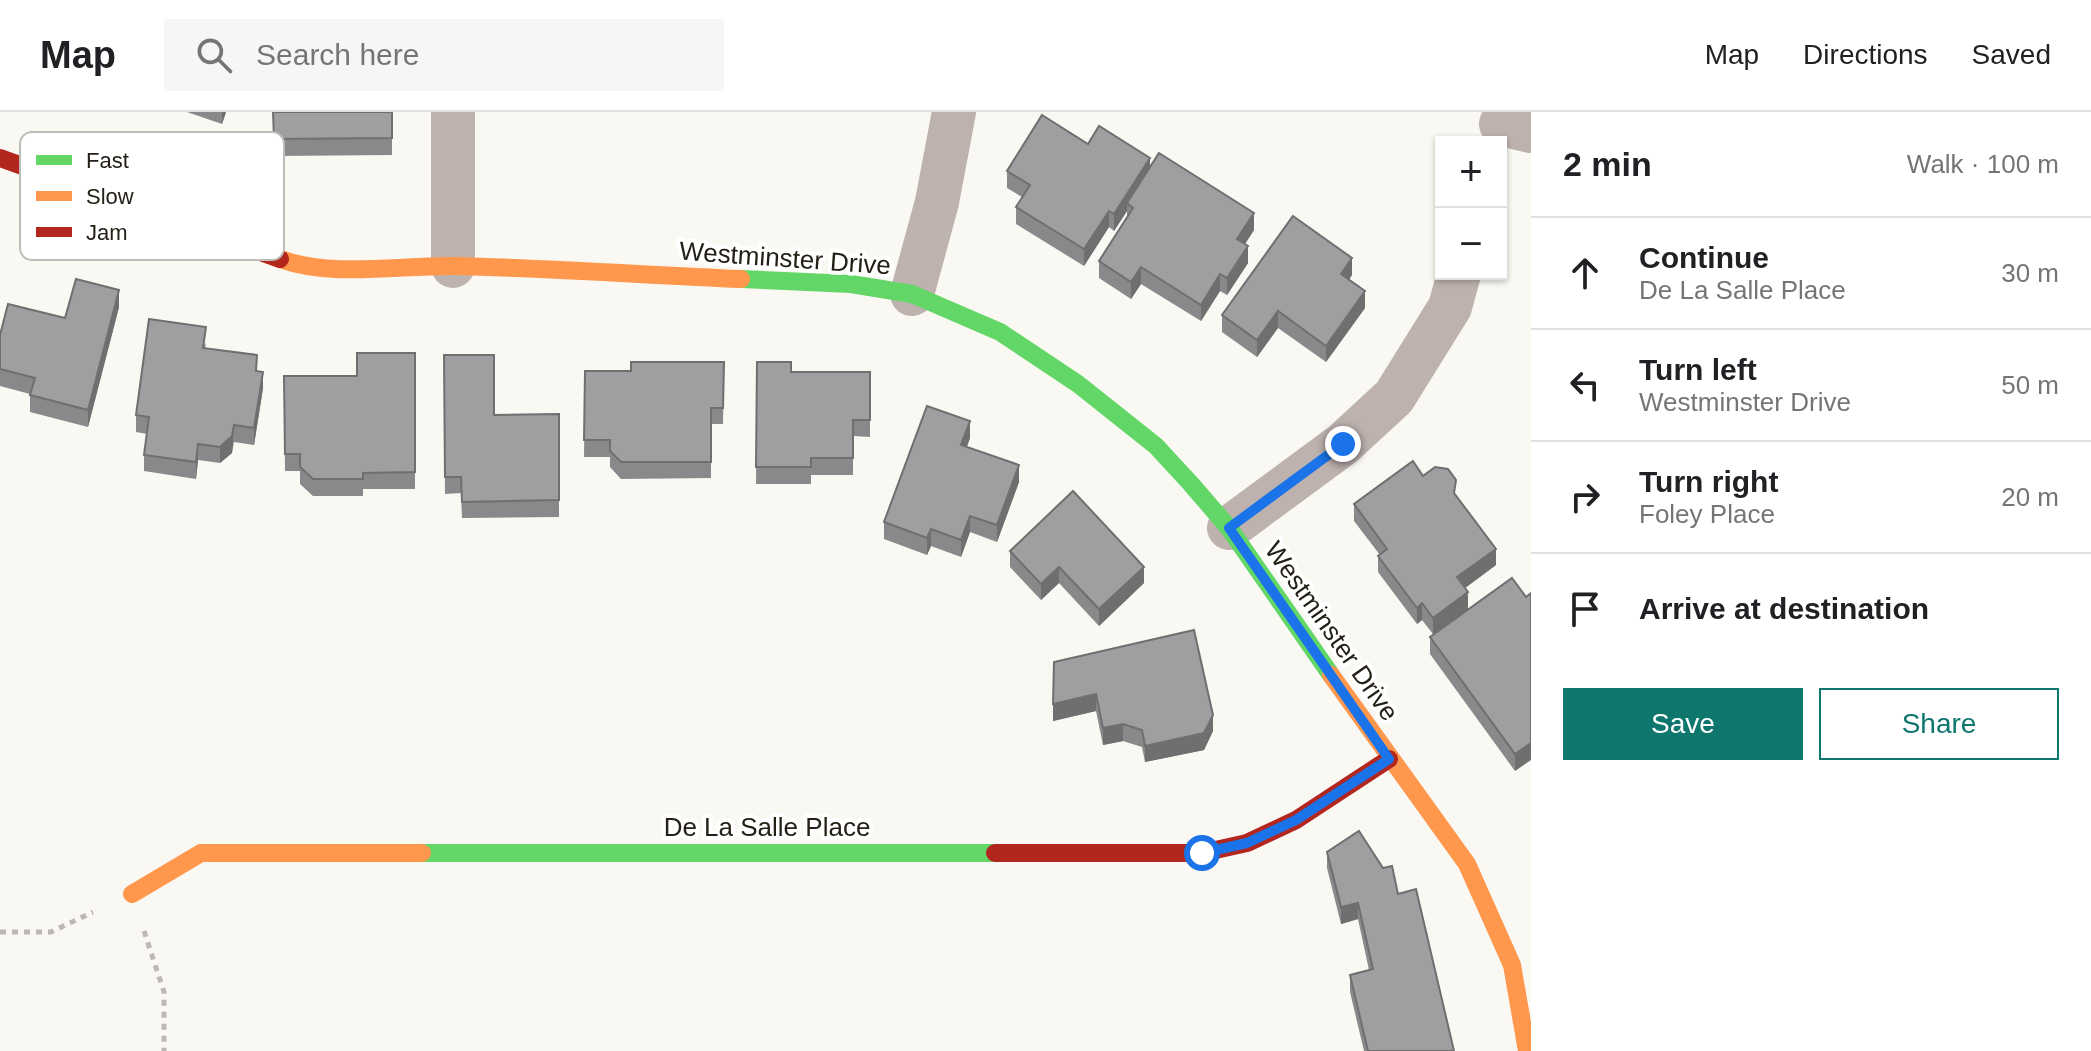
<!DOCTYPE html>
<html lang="en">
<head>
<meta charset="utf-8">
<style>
  body { margin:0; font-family:Helvetica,sans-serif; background:#f6f6f6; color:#202124 }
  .controls { position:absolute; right:24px; top:24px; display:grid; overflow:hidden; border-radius:0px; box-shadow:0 2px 6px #0004 }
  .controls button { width:72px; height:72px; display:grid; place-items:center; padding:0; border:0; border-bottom:2px solid #e0e0e0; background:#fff; color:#202124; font:40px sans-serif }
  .stop { position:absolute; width:24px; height:24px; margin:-18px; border:6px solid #1a73e8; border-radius:50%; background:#fff }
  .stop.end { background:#1a73e8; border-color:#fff; box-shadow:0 2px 8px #0008 }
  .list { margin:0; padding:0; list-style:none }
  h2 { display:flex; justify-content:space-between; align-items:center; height:104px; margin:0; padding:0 32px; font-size:34px }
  h2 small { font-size:26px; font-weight:400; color:#757577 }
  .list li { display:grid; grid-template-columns:52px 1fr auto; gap:24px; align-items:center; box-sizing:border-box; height:112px; padding:0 32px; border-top:2px solid #e0e0e0 }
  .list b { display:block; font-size:30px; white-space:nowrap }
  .list p { margin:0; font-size:26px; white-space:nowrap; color:#757577 }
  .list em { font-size:26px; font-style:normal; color:#757577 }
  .actions { display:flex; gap:16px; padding:24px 32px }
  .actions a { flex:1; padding:18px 0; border:2px solid #0f766e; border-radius:0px; text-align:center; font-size:28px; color:#0f766e }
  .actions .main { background:#0f766e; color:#fff }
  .icon { flex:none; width:44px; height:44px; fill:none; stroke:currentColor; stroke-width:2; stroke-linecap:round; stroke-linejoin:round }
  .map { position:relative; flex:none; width:1531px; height:939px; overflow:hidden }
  header { display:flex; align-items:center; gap:48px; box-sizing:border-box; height:112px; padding:0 40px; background:#fff; border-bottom:2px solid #e0e0e0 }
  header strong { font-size:38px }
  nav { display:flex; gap:44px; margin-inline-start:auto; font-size:28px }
  .search { width:560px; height:72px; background:#f6f6f6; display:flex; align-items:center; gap:20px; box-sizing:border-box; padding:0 28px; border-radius:0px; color:#757577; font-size:30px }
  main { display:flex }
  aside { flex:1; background:#fff }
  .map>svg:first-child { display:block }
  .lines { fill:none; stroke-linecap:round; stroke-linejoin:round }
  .path { stroke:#beb7b4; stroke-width:5; stroke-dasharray:6 6; stroke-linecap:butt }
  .street { stroke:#beb2af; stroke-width:44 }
  .fast { stroke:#63d668; stroke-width:18 }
  .slow { stroke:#ff974d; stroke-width:18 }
  .jam { stroke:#b3261e; stroke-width:18 }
  .wall { fill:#89888a }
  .shaded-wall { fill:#6f6f70 }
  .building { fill:#9f9ea0; stroke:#6f6f70; stroke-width:2 }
  .route { stroke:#1a73e8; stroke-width:10 }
  .labels { text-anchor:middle; stroke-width:8; stroke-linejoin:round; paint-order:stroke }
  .street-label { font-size:26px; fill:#242017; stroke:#fff }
  .key { fill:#fff; stroke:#bdbcb9; stroke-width:2 }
  .key-label { font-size:22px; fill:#242017 }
</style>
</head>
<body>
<header>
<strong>Map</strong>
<div class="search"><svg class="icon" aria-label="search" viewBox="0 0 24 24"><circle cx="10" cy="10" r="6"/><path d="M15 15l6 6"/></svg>Search here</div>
<nav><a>Map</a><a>Directions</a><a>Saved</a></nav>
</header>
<main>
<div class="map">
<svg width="1531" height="939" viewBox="0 0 1531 939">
  <rect width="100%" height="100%" fill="#faf8f2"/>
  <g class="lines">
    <g class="path">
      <path d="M144,819L164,880V939"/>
      <path d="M0,820H51L93,800"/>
    </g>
    <g class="street">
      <path d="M1501,12L1531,19"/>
      <path d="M453,154V0"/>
      <path d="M912,182L937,90L954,0"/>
      <path d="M1229,416L1343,332L1394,285L1450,195L1459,162"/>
    </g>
    <g class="fast">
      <path d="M741,167L851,172L912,182L1000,220L1078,272L1156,334L1191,372L1229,416L1331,563"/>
      <path d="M422,741H995"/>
    </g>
    <g class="slow">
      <path d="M280,147C333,166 400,153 455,154C550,156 646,163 741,167"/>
      <path d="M1331,563L1467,752L1512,853L1527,939"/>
      <path d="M132,782L201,741H422"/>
    </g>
    <g class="jam">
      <path d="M0,46L280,147"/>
      <path d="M995,741H1202L1247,731L1296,708L1389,647"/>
    </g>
  </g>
  <g class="wall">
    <path d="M187,0H226L222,12Z"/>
    <path d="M273,0H392V43L274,44Z"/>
    <path d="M1088,32L1150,56L1254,118L1245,132L1248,151L1227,183L1220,179L1201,209L1141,172L1131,187L1099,166V149L1127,106V99L1114,119L1109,115L1084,154L1016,112V95L1022,85L1007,76V59Z"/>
    <path d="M1352,163L1349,168L1365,196L1326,250L1278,216L1257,245L1222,220V203Z"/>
    <path d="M119,195L88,315L30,300V282L0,274V223L65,206Z"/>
    <path d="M206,231L205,236L257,259L263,276L254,333L234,330L232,341L220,351L198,348L196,367L144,359V343L147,322L136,320V303Z"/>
    <path d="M415,241V377H363V384H313L300,372V359H285L284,264H357Z"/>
    <path d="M444,243L494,303L559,302V405L462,406L461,381L445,382Z"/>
    <path d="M724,250L723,312H711V366L621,367L610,355V345H584L585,259H631Z"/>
    <path d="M757,250L791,260H870V325L853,324V363H811V372H756Z"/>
    <path d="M970,326L967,335L1019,370L997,430L970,420L961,445L931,434L927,443L884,427V410Z"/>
    <path d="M1423,364L1456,383L1496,453L1465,476L1468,497L1433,522L1422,508L1417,512L1378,460V444L1380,443L1354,409V392Z"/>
    <path d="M1010,439L1144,471L1099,514L1059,471L1041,488L1010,455Z"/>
    <path d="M1526,485L1515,659L1430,542V525Z"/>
    <path d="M1054,550L1213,619L1204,638L1145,650L1142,635L1123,629L1103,633L1096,599L1053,609Z"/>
    <path d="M1327,740L1398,782L1454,939H1364L1350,880V863L1369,858L1358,807L1341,812L1327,756Z"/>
  </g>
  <g class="shaded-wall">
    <path d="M222,0H226L222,12Z"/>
    <path d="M1150,46V62L1127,91V99L1114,119V102Z"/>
    <path d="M1109,99V115L1084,154V137Z"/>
    <path d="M1254,101V118L1237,144V127Z"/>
    <path d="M1248,134V151L1227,183V166Z"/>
    <path d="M1352,146V163L1341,179V162Z"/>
    <path d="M1141,155V172L1131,187V170Z"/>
    <path d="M1220,162V179L1201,209V193Z"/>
    <path d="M119,178V195L88,315V298Z"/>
    <path d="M1365,179V196L1326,250V234Z"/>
    <path d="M1278,199V216L1257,245V228Z"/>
    <path d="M263,260V276L254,333V316Z"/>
    <path d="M970,309V326L961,349V333Z"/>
    <path d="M234,313L232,341L220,351V335Z"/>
    <path d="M198,332V348L196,367V350Z"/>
    <path d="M1019,353V370L997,430V413Z"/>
    <path d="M970,404V420L961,445V428Z"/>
    <path d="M931,417V434L927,443V426Z"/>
    <path d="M1496,437V453L1457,482V465Z"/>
    <path d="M1059,455V471L1041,488V472Z"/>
    <path d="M1144,455V471L1099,514V497Z"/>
    <path d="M1468,480V497L1433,522V506Z"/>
    <path d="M1422,491V508L1417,512V496Z"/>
    <path d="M1096,582V599L1053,609V592Z"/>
    <path d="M1213,603V619L1204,638L1145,650V634Z"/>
    <path d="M1123,612V629L1103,633V616Z"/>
    <path d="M1531,631V648L1515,659V642Z"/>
    <path d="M1358,791V807L1341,812V795Z"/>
  </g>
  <g class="building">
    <path d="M273,0H392V26L274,27Z"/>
    <path d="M1042,3L1088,32L1099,14L1150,46L1114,102L1109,99L1084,137L1016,95L1030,73L1007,59Z"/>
    <path d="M1159,41L1254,101L1237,127L1248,134L1227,166L1220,162L1201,193L1141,155L1131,170L1099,149L1133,96L1127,91Z"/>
    <path d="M1293,104L1352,146L1341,162L1365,179L1326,234L1278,199L1257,228L1222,203Z"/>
    <path d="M76,167L119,178L88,298L30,283L35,266L0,257V223L8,192L65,206Z"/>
    <path d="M149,207L206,215L203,236L257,243L256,259L263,260L254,316L234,313L232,324L220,335L198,332L196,350L144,343L149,305L136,303Z"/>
    <path d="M357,241H415V360L363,361V367H313L300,355V342H285L284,264H357Z"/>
    <path d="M444,243H494V303L559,302V388L462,390L461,365H445Z"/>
    <path d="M631,250H724L723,296H711V350H621L610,339V328H584L585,259H631Z"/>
    <path d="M757,250H791V260H870V308H853V346H811V355H756Z"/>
    <path d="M927,294L970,309L961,333L1019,353L997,413L970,404L961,428L931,417L927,426L884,410Z"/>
    <path d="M1413,349L1423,364L1435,355L1448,357L1456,368L1454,381L1496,437L1457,465L1468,480L1433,506L1422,491L1417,496L1378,444L1387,437L1354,392Z"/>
    <path d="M1073,379L1144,455L1099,497L1059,455L1041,472L1010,439Z"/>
    <path d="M1512,466L1526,485L1531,481V631L1515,642L1430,525Z"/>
    <path d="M1194,518L1213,603L1204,621L1145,634L1142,618L1123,612L1103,616L1096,582L1053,592L1054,550Z"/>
    <path d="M1359,719L1383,756L1392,754L1398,782L1416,777L1454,939H1368L1350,863L1373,857L1358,791L1341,795L1327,740Z"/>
  </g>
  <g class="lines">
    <path class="route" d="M1202,741L1247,731L1296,708L1389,647L1229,416L1343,332"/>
  </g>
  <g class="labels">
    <g class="street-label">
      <text transform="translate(785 146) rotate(4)" y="9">Westminster Drive</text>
      <text transform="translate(1332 519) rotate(55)" y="9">Westminster Drive</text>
      <text x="767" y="724">De La Salle Place</text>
    </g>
  </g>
  <rect x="20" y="20" width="264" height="128" rx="12" class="key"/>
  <rect x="36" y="43" width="36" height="10" fill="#63d668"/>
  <rect x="36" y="79" width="36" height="10" fill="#ff974d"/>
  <rect x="36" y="115" width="36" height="10" fill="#b3261e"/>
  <g class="key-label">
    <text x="86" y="56">Fast</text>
    <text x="86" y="92">Slow</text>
    <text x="86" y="128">Jam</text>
  </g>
</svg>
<div class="controls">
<button>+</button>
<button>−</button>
</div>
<div class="stop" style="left:1202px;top:741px"></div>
<div class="stop end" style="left:1343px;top:332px"></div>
</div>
<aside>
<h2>2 min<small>Walk · 100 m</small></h2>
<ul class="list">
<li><svg class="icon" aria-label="ahead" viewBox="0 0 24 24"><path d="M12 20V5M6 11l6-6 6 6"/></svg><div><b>Continue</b><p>De La Salle Place</p></div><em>30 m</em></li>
<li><svg class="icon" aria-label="left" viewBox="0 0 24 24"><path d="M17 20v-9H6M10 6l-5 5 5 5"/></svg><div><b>Turn left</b><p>Westminster Drive</p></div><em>50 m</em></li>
<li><svg class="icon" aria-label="right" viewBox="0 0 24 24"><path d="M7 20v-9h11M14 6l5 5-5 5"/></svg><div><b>Turn right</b><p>Foley Place</p></div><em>20 m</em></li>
<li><svg class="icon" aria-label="arrive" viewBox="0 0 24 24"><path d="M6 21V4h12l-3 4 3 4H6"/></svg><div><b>Arrive at destination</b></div></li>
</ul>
<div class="actions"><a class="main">Save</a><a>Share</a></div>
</aside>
</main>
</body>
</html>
